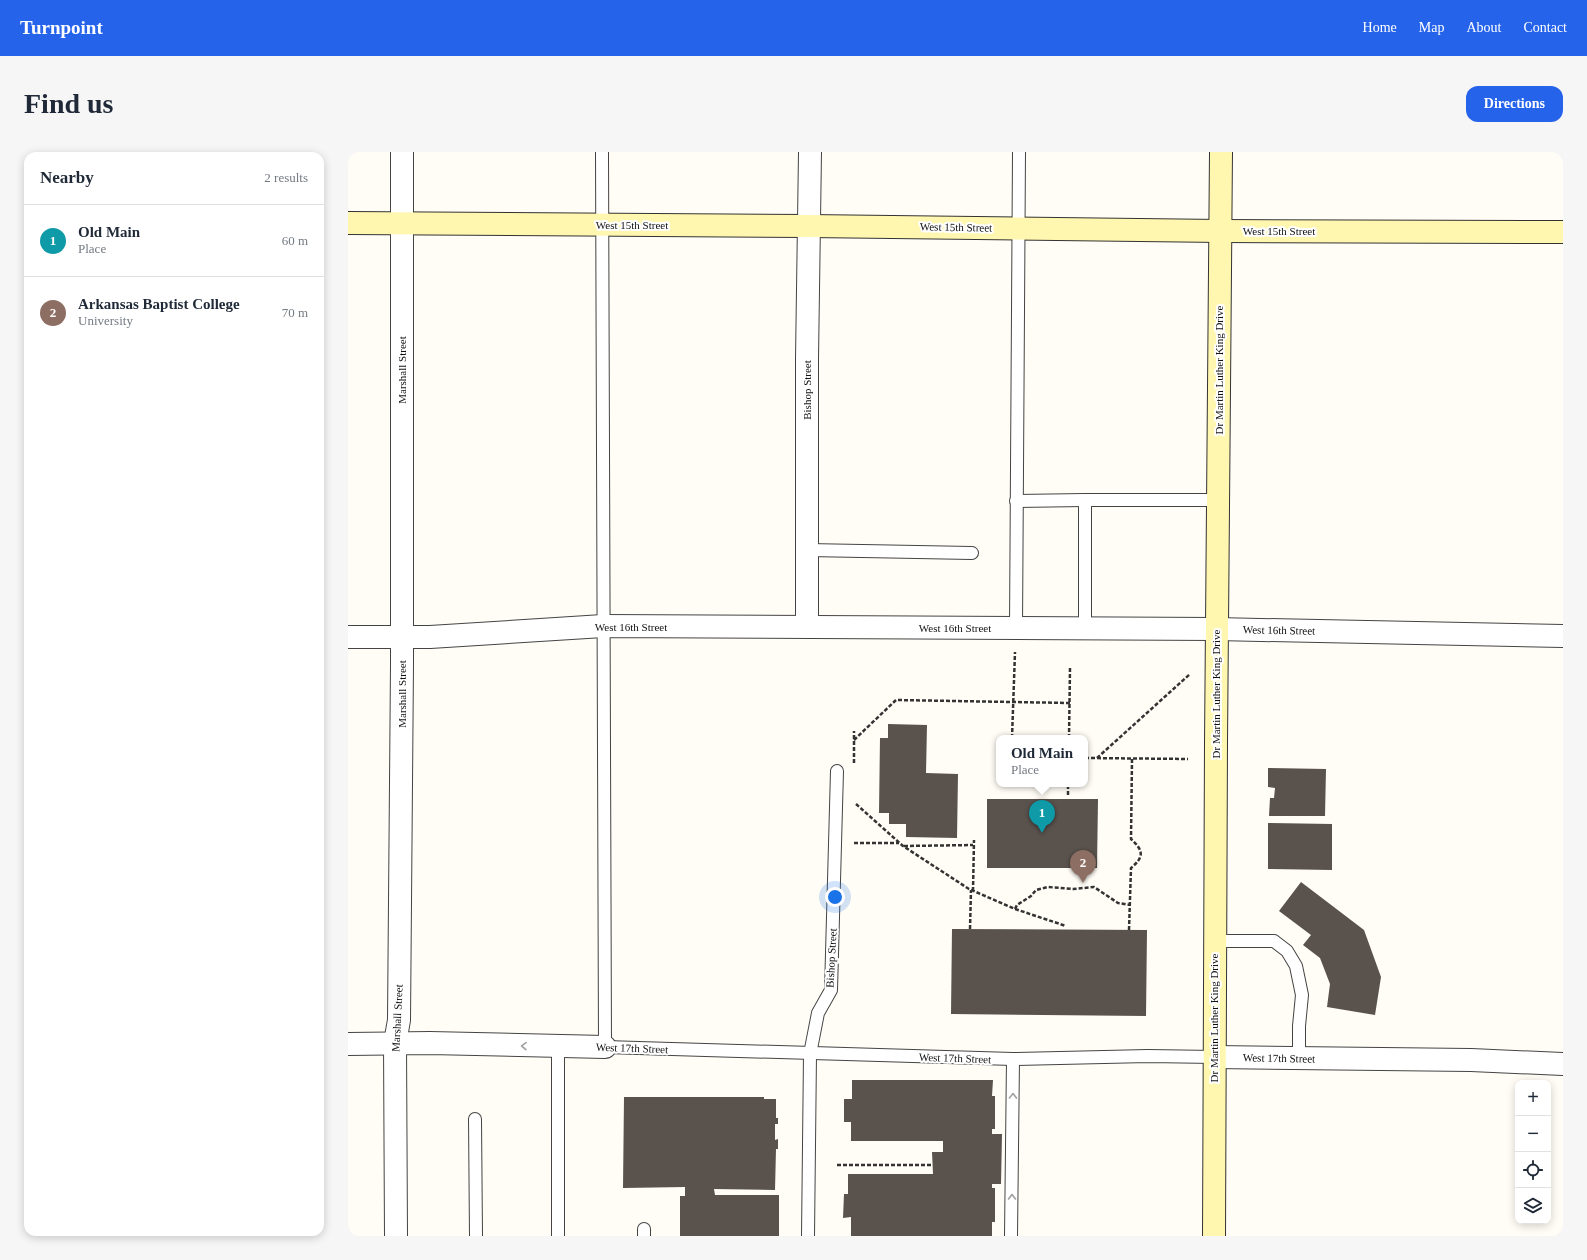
<!DOCTYPE html>
<html lang="en">
<head>
<meta charset="utf-8">
<style>
  body { margin:0; font-family:"Times New Roman",serif; background:#f6f6f7; color:#1f2937 }
  .controls { position:absolute; right:12px; bottom:12px; display:grid; overflow:hidden; border-radius:8px; box-shadow:0 2px 10px #0003 }
  .controls button { width:36px; height:36px; display:grid; place-items:center; padding:0; border:0; border-bottom:1px solid #e0e1e3; background:#fff; color:#1f2937; font:20px sans-serif }
  .you { position:absolute; left:487px; top:745px; width:14px; height:14px; margin:-10px; border:3px solid #fff; border-radius:50%; background:#1a73e8; box-shadow:0 0 0 6px #1a73e833 }
  .badge { display:grid; place-items:center; width:26px; height:26px; border-radius:50%; background:#2563eb; color:#fff; font-size:13px; font-weight:700 }
  .pin { position:absolute; translate:-50% -33px; filter:drop-shadow(0 1px 2px #0008) }
  .pin::after { content:''; position:absolute; top:21px; width:14px; height:12px; background:inherit; clip-path:polygon(0 0,100% 0,50% 100%) }
  .popup { position:absolute; left:648px; top:583px; width:92px; height:52px; box-sizing:border-box; display:grid; place-content:center; border-radius:8px; background:#fff; filter:drop-shadow(0 1px 3px #0005); font-size:13px; white-space:nowrap; color:#747a83 }
  .popup b { font-size:15px; color:#1f2937 }
  .popup::after { content:''; position:absolute; left:50%; top:100%; margin-left:-8px; border:8px solid transparent; border-top-color:#fff }
  .list { margin:0; padding:0; list-style:none }
  h2 { display:flex; justify-content:space-between; align-items:center; height:52px; margin:0; padding:0 16px; font-size:17px }
  h2 small { font-size:13px; font-weight:400; color:#747a83 }
  .list li { display:grid; grid-template-columns:26px 1fr auto; gap:12px; align-items:center; box-sizing:border-box; height:72px; padding:0 16px; border-top:1px solid #e0e1e3 }
  .list b { display:block; font-size:15px; white-space:nowrap }
  .list p { margin:0; font-size:13px; white-space:nowrap; color:#747a83 }
  .list em { font-size:13px; font-style:normal; color:#747a83 }
  .icon { flex:none; width:22px; height:22px; fill:none; stroke:currentColor; stroke-width:2; stroke-linecap:round; stroke-linejoin:round }
  .map { position:relative; flex:none; width:1215px; height:1084px; overflow:hidden; border-radius:12px }
  header { display:flex; align-items:center; gap:24px; box-sizing:border-box; height:56px; padding:0 20px; background:#2563eb; color:#fff }
  header strong { font-size:19px }
  nav { display:flex; gap:22px; margin-inline-start:auto; font-size:14px }
  .intro { display:flex; align-items:center; justify-content:space-between; box-sizing:border-box; height:96px; padding:0 24px }
  h1 { margin:0; font-size:28px }
  .button { padding:10px 18px; border-radius:12px; background:#2563eb; color:#fff; font-size:14px; font-weight:700 }
  main { display:flex; gap:24px; padding:0 24px }
  aside { flex:1; background:#fff; border-radius:12px; box-shadow:0 2px 10px #0003 }
  .map>svg:first-child { display:block }
  .building { fill:#5a524d }
  .lines { fill:none; stroke-linecap:round; stroke-linejoin:round }
  .lane-casing { stroke:#444; stroke-width:14 }
  .street-casing { stroke:#444; stroke-width:24 }
  .secondary-casing { stroke:#333; stroke-width:24 }
  .path { stroke:#333; stroke-width:2.5; stroke-dasharray:4 2; stroke-linecap:butt }
  .lane { stroke:#fff; stroke-width:12 }
  .street { stroke:#fff; stroke-width:22 }
  .secondary { stroke:#fff6b0; stroke-width:22 }
  .oneway { stroke:#a0a0a0 }
  .labels { text-anchor:middle; stroke-width:4; stroke-linejoin:round; paint-order:stroke }
  .street-label { font-size:11px; fill:#111; stroke:#fff }
</style>
</head>
<body>
<header>
<strong>Turnpoint</strong>
<nav><a>Home</a><a>Map</a><a>About</a><a>Contact</a></nav>
</header>
<div class="intro"><h1>Find us</h1><a class="button">Directions</a></div>
<main>
<aside>
<h2>Nearby<small>2 results</small></h2>
<ul class="list">
<li><span class="badge" style="background:#0f9aa8">1</span><div><b>Old Main</b><p>Place</p></div><em>60 m</em></li>
<li><span class="badge" style="background:#8d6e63">2</span><div><b>Arkansas Baptist College</b><p>University</p></div><em>70 m</em></li>
</ul>
</aside>
<div class="map">
<svg width="1215" height="1084" viewBox="0 0 1215 1084">
  <rect width="100%" height="100%" fill="#fffdf5"/>
  <g class="building">
    <path d="M540,572L579,573L578,621L610,622L609,686L558,685V672H541V661H531L532,586H540Z"/>
    <path d="M920,616L978,617L977,664H921L922,646H926L927,636L920,635Z"/>
    <path d="M639,647H750L749,716H639Z"/>
    <path d="M920,671L984,672V718L920,717Z"/>
    <path d="M953,730L1016,778L1033,825L1027,863L979,855L982,832L972,806L955,793L963,783L931,759Z"/>
    <path d="M604,777L799,778L798,864L603,862Z"/>
    <path d="M504,928H645L644,944H647V977H644V982H654L653,1032H644V1036H647V1070H644V1084H503V1065L495,1066L496,1042H500V1022H585L584,1000H595V989H503V970H496V947H504Z"/>
    <path d="M276,945H416V947H428V966H430V972H427V988L430,987V997H428L427,1038L366,1037L367,1043H431V1084H332V1044H337V1035L275,1036Z"/>
  </g>
  <g class="lines">
    <g class="lane-casing">
      <g id="lane">
        <path d="M254,0L257,895L665,907L800,904L867,905"/>
        <path d="M668,349L737,348"/>
        <path d="M459,398L624,401"/>
        <path d="M668,476L671,0"/>
        <path d="M737,476V348H870"/>
        <path d="M867,789H926L939,799L948,814L954,843L951,874V907"/>
        <path d="M210,895V1084"/>
        <path d="M127,967L128,1084"/>
        <path d="M296,1084V1077"/>
        <path d="M460,1084L462,902L470,861L483,838L489,619"/>
        <path d="M663,1084L665,907"/>
      </g>
    </g>
    <g class="street-casing">
      <g id="street">
        <path d="M459,475V207L462,0"/>
        <path d="M0,485H82L255,474L868,477L1215,484"/>
        <path d="M0,892L82,891L257,895"/>
        <path d="M867,905L1123,908L1215,912"/>
        <path d="M48,1084L47,891L51,868L54,512V0"/>
      </g>
    </g>
    <g class="secondary-casing">
      <g id="secondary">
        <path d="M0,71L460,74L873,79L1215,80"/>
        <path d="M866,1084L868,591L873,0"/>
      </g>
    </g>
    <g class="path">
      <path d="M664,586L667,500"/>
      <path d="M721,586L722,516"/>
      <path d="M506,588L548,548L722,551"/>
      <path d="M737,606L840,607"/>
      <path d="M749,606L842,522"/>
      <path d="M506,611V579"/>
      <path d="M720,643V632"/>
      <path d="M508,652L555,694L621,737L667,757L718,774"/>
      <path d="M506,691H551"/>
      <path d="M556,694L625,693"/>
      <path d="M625,739L626,688"/>
      <path d="M667,757L669,753L683,744L688,738L700,735L725,737L746,735L770,751L782,753"/>
      <path d="M622,777L623,738"/>
      <path d="M781,778L783,716C796,705 796,699 783,687L784,607"/>
      <path d="M489,1013H584"/>
    </g>
    <use href="#lane" class="lane"/>
    <use href="#street" class="street"/>
    <use href="#secondary" class="secondary"/>
  </g>
  <defs><path id="oneway-chevron" d="M-2-3.5L2.5 0L-2 3.5" fill="none" stroke-width="1.6" stroke-linecap="round" stroke-linejoin="round"/></defs>
  <g class="oneway">
    <use href="#oneway-chevron" transform="translate(176 894) rotate(-178)"/>
    <use href="#oneway-chevron" transform="translate(665 944) rotate(-89)"/>
    <use href="#oneway-chevron" transform="translate(664 1045) rotate(-90)"/>
  </g>
  <g class="labels">
    <g class="street-label">
      <text x="284" y="77">West 15th Street</text>
      <text transform="translate(608 75) rotate(1)" y="4">West 15th Street</text>
      <text x="931" y="83">West 15th Street</text>
      <text transform="translate(54 218) rotate(-90)" y="4">Marshall Street</text>
      <text transform="translate(871 218) rotate(-90)" y="4">Dr Martin Luther King Drive</text>
      <text transform="translate(459 238) rotate(-90)" y="4">Bishop Street</text>
      <text x="283" y="479">West 16th Street</text>
      <text x="607" y="480">West 16th Street</text>
      <text transform="translate(931 478) rotate(1)" y="4">West 16th Street</text>
      <text transform="translate(54 542) rotate(-90)" y="4">Marshall Street</text>
      <text transform="translate(868 542) rotate(-90)" y="4">Dr Martin Luther King Drive</text>
      <text transform="translate(483 806) rotate(-87)" y="4">Bishop Street</text>
      <text transform="translate(49 866) rotate(-87)" y="4">Marshall Street</text>
      <text transform="translate(866 866) rotate(-90)" y="4">Dr Martin Luther King Drive</text>
      <text transform="translate(284 896) rotate(2)" y="4">West 17th Street</text>
      <text transform="translate(607 906) rotate(2)" y="4">West 17th Street</text>
      <text transform="translate(931 906) rotate(1)" y="4">West 17th Street</text>
    </g>
  </g>
</svg>
<div class="controls">
<button>+</button>
<button>−</button>
<button><svg class="icon" aria-label="locate" viewBox="0 0 24 24"><circle cx="12" cy="12" r="6"/><path d="M12 2v4M12 18v4M2 12h4M18 12h4"/></svg></button>
<button><svg class="icon" aria-label="layers" viewBox="0 0 24 24"><path d="M12 4l9 5-9 5-9-5zM3 14l9 5 9-5"/></svg></button>
</div>
<div class="you"></div>
<div class="pin badge" style="left:694px;top:681px;background:#0f9aa8">1</div>
<div class="popup"><b>Old Main</b>Place</div>
<div class="pin badge" style="left:735px;top:731px;background:#8d6e63">2</div>
</div>
</main>
</body>
</html>
